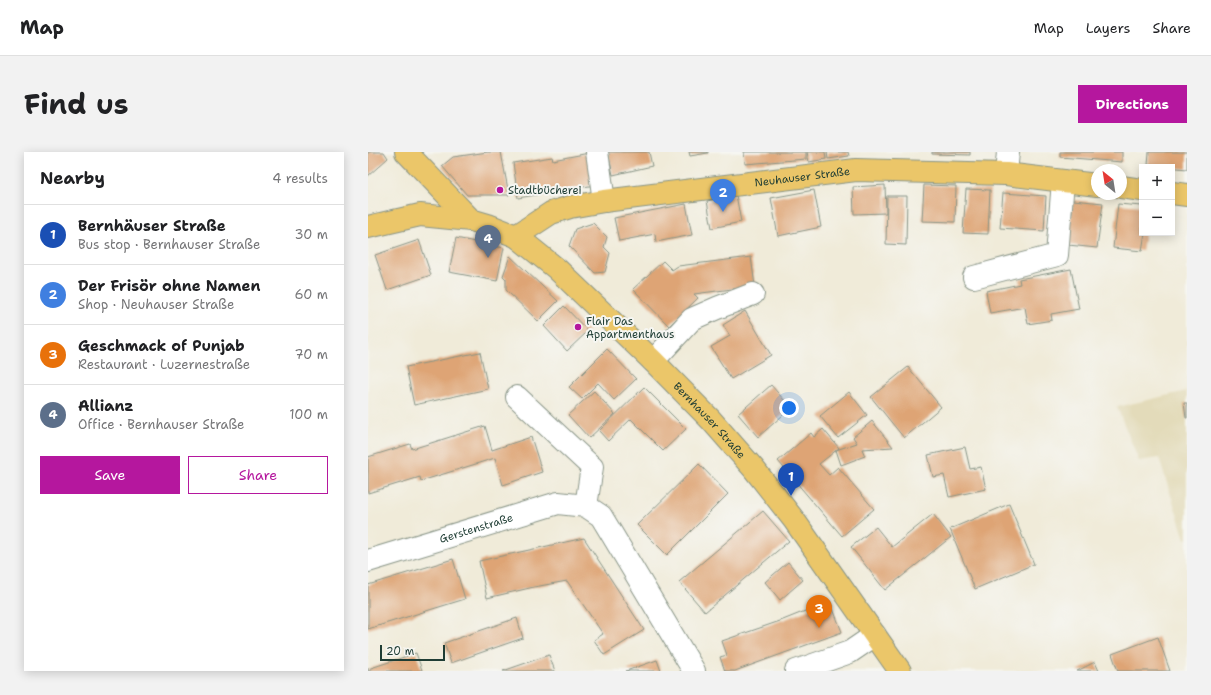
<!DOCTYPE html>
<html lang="en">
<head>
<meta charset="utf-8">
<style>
  body { margin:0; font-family:"Shantell Sans",sans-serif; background:#f2f2f2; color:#202124 }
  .controls { position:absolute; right:12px; top:12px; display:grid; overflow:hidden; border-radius:0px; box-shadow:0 2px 10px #0003 }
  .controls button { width:36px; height:36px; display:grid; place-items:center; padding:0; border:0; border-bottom:1px solid #e0e0e0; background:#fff; color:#202124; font:20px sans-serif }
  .compass { position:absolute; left:723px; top:12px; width:36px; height:36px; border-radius:50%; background:#fff; box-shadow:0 2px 10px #0003; rotate:330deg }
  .scale { position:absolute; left:12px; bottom:10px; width:65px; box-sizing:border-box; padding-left:4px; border:2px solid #1f3d34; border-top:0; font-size:11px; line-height:14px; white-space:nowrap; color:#1f3d34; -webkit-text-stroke:3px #f6f6f2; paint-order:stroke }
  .you { position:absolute; left:421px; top:256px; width:14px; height:14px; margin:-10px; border:3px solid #fff; border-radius:50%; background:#1a73e8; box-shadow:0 0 0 6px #1a73e833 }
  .badge { display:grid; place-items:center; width:26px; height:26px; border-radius:50%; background:#b5179e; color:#fff; font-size:13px; font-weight:700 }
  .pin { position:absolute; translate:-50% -33px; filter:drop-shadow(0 1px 2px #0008) }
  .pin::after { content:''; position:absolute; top:21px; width:14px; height:12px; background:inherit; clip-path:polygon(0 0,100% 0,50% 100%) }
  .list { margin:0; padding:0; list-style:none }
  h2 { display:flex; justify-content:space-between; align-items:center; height:52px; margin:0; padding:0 16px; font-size:17px }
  h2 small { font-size:13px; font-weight:400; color:#757577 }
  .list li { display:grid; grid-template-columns:26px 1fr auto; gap:12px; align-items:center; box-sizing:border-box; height:60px; padding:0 16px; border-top:1px solid #e0e0e0 }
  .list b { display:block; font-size:15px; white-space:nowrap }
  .list p { margin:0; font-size:13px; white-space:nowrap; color:#757577 }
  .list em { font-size:13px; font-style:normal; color:#757577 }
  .actions { display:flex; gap:8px; padding:12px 16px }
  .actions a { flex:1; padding:9px 0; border:1px solid #b5179e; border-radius:0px; text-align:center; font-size:14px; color:#b5179e }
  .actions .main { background:#b5179e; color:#fff }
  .map { position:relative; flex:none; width:819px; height:519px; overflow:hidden; border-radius:0px }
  header { display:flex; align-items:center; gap:24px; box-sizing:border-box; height:56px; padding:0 20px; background:#fff; border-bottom:1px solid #e0e0e0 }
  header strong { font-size:19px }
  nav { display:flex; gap:22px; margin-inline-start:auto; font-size:14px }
  .intro { display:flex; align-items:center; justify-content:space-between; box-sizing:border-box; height:96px; padding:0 24px }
  h1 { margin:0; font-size:28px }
  .button { padding:10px 18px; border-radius:0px; background:#b5179e; color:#fff; font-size:14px; font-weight:700 }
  main { display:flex; gap:24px; padding:0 24px }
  aside { flex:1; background:#fff; border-radius:0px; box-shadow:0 2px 10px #0003 }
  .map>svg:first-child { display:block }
  .built { fill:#e3dbba }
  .building { fill:#dea475 }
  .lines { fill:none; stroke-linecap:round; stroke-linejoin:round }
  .minor-casing { stroke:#889486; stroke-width:24 }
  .major-casing { stroke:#889486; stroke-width:24 }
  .minor { stroke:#fff; stroke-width:22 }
  .major { stroke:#ebc669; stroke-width:22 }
  .poi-dot { fill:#b5179e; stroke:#f6f6f2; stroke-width:1.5 }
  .labels { text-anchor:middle; stroke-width:4; stroke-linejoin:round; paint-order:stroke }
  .street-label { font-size:11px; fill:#1f3d34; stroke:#f6f6f2 }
  .poi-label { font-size:11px; fill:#1f3d34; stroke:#f6f6f2; text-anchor:start }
</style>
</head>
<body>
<header>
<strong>Map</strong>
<nav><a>Map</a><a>Layers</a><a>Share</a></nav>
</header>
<div class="intro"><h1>Find us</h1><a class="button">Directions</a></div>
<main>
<aside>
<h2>Nearby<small>4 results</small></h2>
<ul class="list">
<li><span class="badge" style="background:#1a4fb4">1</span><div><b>Bernhäuser Straße</b><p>Bus stop · Bernhauser Straße</p></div><em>30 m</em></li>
<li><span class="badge" style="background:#3f7fe0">2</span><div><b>Der Frisör ohne Namen</b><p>Shop · Neuhauser Straße</p></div><em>60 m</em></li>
<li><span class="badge" style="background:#e8710a">3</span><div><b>Geschmack of Punjab</b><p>Restaurant · Luzernestraße</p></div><em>70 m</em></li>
<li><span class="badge" style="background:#5c6f8a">4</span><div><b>Allianz</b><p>Office · Bernhauser Straße</p></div><em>100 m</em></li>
</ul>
<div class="actions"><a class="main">Save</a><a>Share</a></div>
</aside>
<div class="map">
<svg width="819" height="519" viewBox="0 0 819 519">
  <rect width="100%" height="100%" fill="#f6f6f2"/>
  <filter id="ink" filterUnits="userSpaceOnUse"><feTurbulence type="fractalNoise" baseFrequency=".025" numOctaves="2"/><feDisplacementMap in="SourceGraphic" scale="8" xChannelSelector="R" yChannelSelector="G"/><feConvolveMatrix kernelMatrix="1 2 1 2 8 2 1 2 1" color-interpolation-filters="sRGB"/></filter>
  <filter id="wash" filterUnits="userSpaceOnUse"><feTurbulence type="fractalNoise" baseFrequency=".012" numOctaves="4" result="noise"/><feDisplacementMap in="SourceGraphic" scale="16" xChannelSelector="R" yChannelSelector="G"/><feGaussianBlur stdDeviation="0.9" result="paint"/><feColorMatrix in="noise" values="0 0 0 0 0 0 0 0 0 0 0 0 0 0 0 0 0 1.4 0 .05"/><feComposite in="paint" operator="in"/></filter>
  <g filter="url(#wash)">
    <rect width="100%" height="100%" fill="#f0ebd9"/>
    <path class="built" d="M819,239V387H817L791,306L771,309L749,255Z"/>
    <g id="blocks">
      <g class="building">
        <path d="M0,0H16L20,6L0,24Z"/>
        <path d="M120,0H133L141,43H99L74,14L85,5Z"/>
        <path d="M240,0H281L284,14L245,23Z"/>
        <path d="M321,0H340V1L322,4Z"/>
        <path d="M376,0H438V7L377,12Z"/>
        <path d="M439,0H457L458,7L441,10Z"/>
        <path d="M459,0H480L481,4L460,7Z"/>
        <path d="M564,0H602V3L564,2Z"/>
        <path d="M692,0H754V10L692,5Z"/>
        <path d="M781,0H819V17L780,13Z"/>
        <path d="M221,1L227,33L150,46L145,11L184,5L185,8Z"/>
        <path d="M517,33L518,61L486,62L485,35Z"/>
        <path d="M556,33L588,34L587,70L554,69Z"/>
        <path d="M598,37L622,38L620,82L595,81Z"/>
        <path d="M446,38L453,75L410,84L403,46Z"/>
        <path d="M635,41L678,44L676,79L632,76Z"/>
        <path d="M368,43L373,70L344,76L339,49Z"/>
        <path d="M519,44H539L538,93L518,92Z"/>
        <path d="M705,48L735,51L729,96L700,93Z"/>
        <path d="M318,52L324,83L288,90L287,82L251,89L246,66Z"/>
        <path d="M750,52L774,54V81H777L774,99L745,96Z"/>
        <path d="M225,71L239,85L236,95L242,101L237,120L227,121L201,94L207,77Z"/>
        <path d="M88,86L136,96L129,129L81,120Z"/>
        <path d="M51,88L63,123L19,138L7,103Z"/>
        <path d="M142,104L190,149L170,169L138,138V127L135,124Z"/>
        <path d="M383,105L387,134L326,142L330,146L301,174L265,137L295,109L304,118L310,114Z"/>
        <path d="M703,117L711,157L683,162L684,168L660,172L657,155L622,161L618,139L652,132L651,127Z"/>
        <path d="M196,154L220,179L199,199L176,174Z"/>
        <path d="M377,159L403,203L363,227L343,195L362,184L355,173Z"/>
        <path d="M239,197L268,227L246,248L230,231L214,247L201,235Z"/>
        <path d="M112,200L120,237L46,253L38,215Z"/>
        <path d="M540,215L573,255L536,286L503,245Z"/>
        <path d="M403,233L423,256L390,285L370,262Z"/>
        <path d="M276,235L318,277L295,299L263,267L240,289L231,279Z"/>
        <path d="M226,239L247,262L221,286L200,263Z"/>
        <path d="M481,240L499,263L470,286L452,264Z"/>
        <path d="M816,251H819V266H818Z"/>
        <path d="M504,269L525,295L494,297L497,304L473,313L468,298L489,291L485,285Z"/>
        <path d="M117,274L124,298L163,285L174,320L135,333L127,306L53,329L52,325L0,341V305L42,292L44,297Z"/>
        <path d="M455,277L471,296L451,312L461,323L470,315L506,357L474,384L410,309L443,281L446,285Z"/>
        <path d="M597,295L602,317L613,315L618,337L581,345L576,323L565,325L560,303Z"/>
        <path d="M331,312L360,342L299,403L269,373Z"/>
        <path d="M641,352L666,412L607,437L582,377Z"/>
        <path d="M395,359L421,389L337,460L311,430Z"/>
        <path d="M565,362L583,385L517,438L483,395L508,375L524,395Z"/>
        <path d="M216,386L276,478L236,503L226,488L235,482L199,429L166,435L119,446L111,409Z"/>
        <path d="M85,407L97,447L0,477V433Z"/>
        <path d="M420,410L435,428L412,448L397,430Z"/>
        <path d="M462,449L474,480L367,519H357L352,505L359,503L354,489L415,468Z"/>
        <path d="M149,466L155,486L83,511L76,491Z"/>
        <path d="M790,485L802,519H750L744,502Z"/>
        <path d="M48,501L54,518L50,519H0V517Z"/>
        <path d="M181,503L187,519H135Z"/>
        <path d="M289,508L293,519H258Z"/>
        <path d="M727,510L731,519H709Z"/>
      </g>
    </g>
  </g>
  <g filter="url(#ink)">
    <use href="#blocks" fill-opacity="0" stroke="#889486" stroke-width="1"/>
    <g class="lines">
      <g class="minor-casing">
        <g id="minor">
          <path d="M229,0L236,49"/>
          <path d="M638,22L640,0"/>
          <path d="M606,125L689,103L695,29"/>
          <path d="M285,209L324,167L349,156L385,142"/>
          <path d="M149,245L224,315L218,354"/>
          <path id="s1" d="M0,409L190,351L218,354L233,364L326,519"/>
          <path d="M428,519L482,500L507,483"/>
        </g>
      </g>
      <g class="major-casing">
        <g id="major">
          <path d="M38,0L103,68"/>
          <path d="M753,35L774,38"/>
          <path d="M804,41L819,43"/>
          <path id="s2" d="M0,75L52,63L103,68L120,73L148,84L189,117L285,209L343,268L386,317L426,368L532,519"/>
          <path id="s3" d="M148,84L183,61L202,55L236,49L488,18L638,22L729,33"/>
        </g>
      </g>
      <use href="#minor" class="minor"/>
      <use href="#major" class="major"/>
    </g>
  </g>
  <g class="poi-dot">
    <circle cx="132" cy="38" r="4"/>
    <circle cx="210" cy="175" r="4"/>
  </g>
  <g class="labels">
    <g class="street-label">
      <text dy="4" stroke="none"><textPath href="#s3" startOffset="296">Neuhauser Straße</textPath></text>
      <text dy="4" stroke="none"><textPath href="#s2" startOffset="420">Bernhauser Straße</textPath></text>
      <text dy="4" stroke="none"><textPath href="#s1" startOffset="113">Gerstenstraße</textPath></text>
    </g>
    <g class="poi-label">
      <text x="140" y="42">Stadtbücherei</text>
      <text x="218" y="173">Flair Das<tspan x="218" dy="13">Appartmenthaus</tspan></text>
    </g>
  </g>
</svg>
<div class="controls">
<button>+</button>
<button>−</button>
</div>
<svg class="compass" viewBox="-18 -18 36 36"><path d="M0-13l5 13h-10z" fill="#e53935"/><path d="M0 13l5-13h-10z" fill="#757577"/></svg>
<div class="scale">20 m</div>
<div class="you"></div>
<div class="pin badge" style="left:423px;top:344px;background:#1a4fb4">1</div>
<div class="pin badge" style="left:355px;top:60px;background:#3f7fe0">2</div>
<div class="pin badge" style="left:451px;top:476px;background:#e8710a">3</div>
<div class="pin badge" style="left:120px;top:106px;background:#5c6f8a">4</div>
</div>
</main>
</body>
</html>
